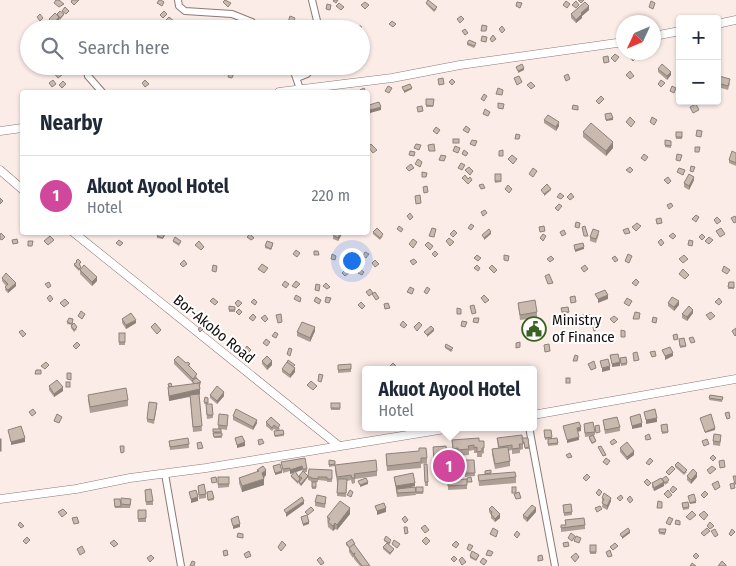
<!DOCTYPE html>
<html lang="en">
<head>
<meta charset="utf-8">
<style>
  body { margin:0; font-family:"Fira Sans Condensed",sans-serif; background:#f2f2f3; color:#1f2937 }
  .controls { position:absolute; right:15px; top:15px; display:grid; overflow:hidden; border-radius:5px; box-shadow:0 1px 4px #0004 }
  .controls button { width:45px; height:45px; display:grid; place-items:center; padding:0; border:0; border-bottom:1px solid #e0e1e3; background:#fff; color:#1f2937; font:25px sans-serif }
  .compass { position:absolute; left:616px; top:15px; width:45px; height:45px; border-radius:50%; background:#fff; box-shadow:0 1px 4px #0004; rotate:226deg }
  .you { position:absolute; left:351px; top:260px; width:18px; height:18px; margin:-12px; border:4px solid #fff; border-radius:50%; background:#1a73e8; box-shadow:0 0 0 8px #1a73e833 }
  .badge { display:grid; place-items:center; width:32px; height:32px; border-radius:50%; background:#39621e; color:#fff; font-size:16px; font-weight:700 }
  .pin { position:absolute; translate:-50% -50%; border:2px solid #fff; box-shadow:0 1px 5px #0006 }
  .popup { position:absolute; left:362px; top:366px; width:175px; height:65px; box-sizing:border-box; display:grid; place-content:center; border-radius:5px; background:#fff; filter:drop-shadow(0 1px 4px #0005); font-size:16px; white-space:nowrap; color:#747a83 }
  .popup b { font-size:19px; color:#1f2937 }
  .popup::after { content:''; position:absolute; left:50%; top:100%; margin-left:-10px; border:10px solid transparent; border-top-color:#fff }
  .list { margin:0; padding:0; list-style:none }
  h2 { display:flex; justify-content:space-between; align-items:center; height:65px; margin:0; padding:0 20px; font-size:21px }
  h2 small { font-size:16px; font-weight:400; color:#747a83 }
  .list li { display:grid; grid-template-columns:32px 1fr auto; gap:15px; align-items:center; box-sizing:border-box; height:80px; padding:0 20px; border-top:1px solid #e0e1e3 }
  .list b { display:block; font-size:19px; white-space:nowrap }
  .list p { margin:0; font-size:16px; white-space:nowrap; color:#747a83 }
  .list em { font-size:16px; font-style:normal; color:#747a83 }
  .icon { flex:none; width:28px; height:28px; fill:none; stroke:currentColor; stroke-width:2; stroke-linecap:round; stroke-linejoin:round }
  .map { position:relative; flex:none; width:736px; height:566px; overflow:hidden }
  .search { position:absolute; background:#fff; box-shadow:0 1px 4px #0004; left:20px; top:20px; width:350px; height:55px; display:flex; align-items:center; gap:12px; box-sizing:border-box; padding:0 18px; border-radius:28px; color:#747a83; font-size:19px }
  .panel { position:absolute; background:#fff; box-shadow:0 1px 4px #0004; left:20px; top:90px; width:350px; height:145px; border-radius:5px }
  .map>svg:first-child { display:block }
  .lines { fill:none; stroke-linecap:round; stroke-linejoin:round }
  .minor-casing { stroke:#8c7a76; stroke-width:8 }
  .tertiary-casing { stroke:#8c7a76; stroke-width:9 }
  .minor { stroke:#fff; stroke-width:6 }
  .tertiary { stroke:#fff; stroke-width:8 }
  .wall { fill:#ad9f96; fill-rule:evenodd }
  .shaded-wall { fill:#8d827a }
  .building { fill:#c9b9af; stroke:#8d827a }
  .labels { text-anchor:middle; stroke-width:4; stroke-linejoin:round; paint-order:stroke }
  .poi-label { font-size:15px; fill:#130d0b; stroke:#fff; text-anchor:start }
  .street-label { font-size:15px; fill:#130d0b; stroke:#fff }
</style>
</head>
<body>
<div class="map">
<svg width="736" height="566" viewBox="0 0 736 566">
  <rect width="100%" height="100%" fill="#fcece8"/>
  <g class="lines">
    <g class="minor-casing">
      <g id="minor">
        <path d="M178,0L179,6L185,11L232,14L252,22L259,29"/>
        <path d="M312,0L319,29"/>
        <path d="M292,66L300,89"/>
        <path d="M88,76L102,92"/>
        <path d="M297,78L307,74L313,66"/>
        <path d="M529,427L555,566"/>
        <path d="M165,474L181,566"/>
      </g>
    </g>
    <g class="tertiary-casing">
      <g id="tertiary">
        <path d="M717,24L736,20"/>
        <path d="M654,36L680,31"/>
        <path d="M279,92L392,78L460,65L624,42"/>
        <path d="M0,131L22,128"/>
        <path d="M0,170L22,189"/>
        <path d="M73,232L339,446"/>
        <path d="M533,415L736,379"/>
        <path d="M0,499L76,489L130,478L206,468L457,427"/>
      </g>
    </g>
    <use href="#minor" class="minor"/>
    <use href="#tertiary" class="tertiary"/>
  </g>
  <g class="wall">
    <path d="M426,3L437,9L434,12L426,4Z"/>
    <path d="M589,10L582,16V18L576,23L571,18V14Z"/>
    <path d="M57,14L64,15L60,20L59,19V21L53,27L49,23V19Z"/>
    <path d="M467,43L476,45L474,48L467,45Z"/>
    <path d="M658,69L671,75L667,80L658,72Z"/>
    <path d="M718,83H730L728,90L718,87Z"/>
    <path d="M426,99H434L433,107H426Z"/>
    <path d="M544,120L559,126L556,131L544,123Z"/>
    <path d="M583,132L613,148L606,156L583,137Z"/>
    <rect x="676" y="132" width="6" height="7"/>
    <path d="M665,140L671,143V148L665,147Z"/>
    <path d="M736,153V166L729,163V160Z"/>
    <path d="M495,174H501V182L495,183Z"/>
    <path d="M694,180L689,190L684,187V183Z"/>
    <path d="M334,232H343L338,241L333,239V235Z"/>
    <path d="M373,232L383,236L380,240L373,234Z"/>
    <path d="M599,234L596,243L590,241V237Z"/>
    <path d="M165,235L163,239L157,238V236Z"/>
    <path d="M173,241L181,242L179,246L173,242Z"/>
    <path d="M273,245L271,250L265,248V246Z"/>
    <path d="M76,261L81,264L79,265L81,269L97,281L92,286L80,274V270L79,271L74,266V264L76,263Z"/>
    <path d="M2,278L16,286L8,293L5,290L6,286L2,281Z"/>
    <path d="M729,282H734V289H728Z"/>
    <path d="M518,303L537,312V318L520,320Z"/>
    <path d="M668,303L679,305L674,311L668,306Z"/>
    <path d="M229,306L235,307V312H229Z"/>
    <path d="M568,307L569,313L562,314L561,308Z"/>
    <path d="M693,313L687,321L682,318V314Z"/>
    <path d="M122,319L136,323L126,329L122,323Z"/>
    <path d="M73,321L72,325L77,329L74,332L71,328L72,325L67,324V322Z"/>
    <path d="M527,323L540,328V332L528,334Z"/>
    <path d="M315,331L310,342L297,336V332Z"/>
    <rect x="119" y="333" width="6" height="12"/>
    <path d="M684,338L686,347L680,348L679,339Z"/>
    <path d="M445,347L453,350L451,352L445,348Z"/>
    <path d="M626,357L627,365L621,366L620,358Z"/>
    <path d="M174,360L186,363L190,366L201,384L200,385V394L199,395L202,431L193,432L190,397L169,401L168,393V384L172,387L193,384L192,382L174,364Z"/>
    <path d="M262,361L272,365L267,370L262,364Z"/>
    <path d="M351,364V372L338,373V365Z"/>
    <path d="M295,367V372L290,378L282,372V369Z"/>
    <path d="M49,386L63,391L54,397L49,390Z"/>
    <path d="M88,395L128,400V406L90,413L88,400Z"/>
    <path d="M210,395L224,396L217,404L210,398Z"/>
    <path d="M710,395L723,397L722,402L709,400Z"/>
    <path d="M205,397L208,398V404L213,415V418L207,419L206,404H204Z"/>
    <rect x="331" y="403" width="9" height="7"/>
    <path d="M157,406L154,424L147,422V419Z"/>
    <path d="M233,416L257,423L253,430L233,420Z"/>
    <path d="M271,417L280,429L278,431L283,430L284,436L275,437L274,433L277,431L274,429L272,431L266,426V422Z"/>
    <path d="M228,419L227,430L221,429L222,438H214L213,429H218V425Z"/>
    <path d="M603,420L620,427V431L605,434Z"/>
    <path d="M584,424L595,432V435H594L596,442L592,444L589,439V437L592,436L585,437Z"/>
    <path d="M667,424L668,433L662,434L661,425Z"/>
    <path d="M544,430H551L552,439L557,438L558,445L548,446V439L545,440Z"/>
    <path d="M497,438H528L529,449H525L524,444H523V449L520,450V453L512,454V450L508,451L510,461V466L495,469L492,454V449L498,448Z"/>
    <path d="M721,439L720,446L713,445V441Z"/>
    <path d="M452,440L479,441L484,448V453L482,454V457H477V453H474V450L469,451V455L458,456V454H453Z"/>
    <path d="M169,441L189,444V448L170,450Z"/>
    <path d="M446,446L447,458L440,459V463H434L433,447Z"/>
    <path d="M620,448L634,455L627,460L620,452Z"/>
    <path d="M386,454L427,458V463L421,464V468L387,471Z"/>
    <path d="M464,460H474L475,476L465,477Z"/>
    <path d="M335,461V466L329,467V465Z"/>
    <path d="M281,462L307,469V472H305L308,476L332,470V482H327V481L318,480V482H316V489H312V482H311V481L308,480V477L301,486L299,484V482L298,484L291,477V476L294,473L290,474V471L283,473ZM302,470L303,472L299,477L296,472Z"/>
    <path d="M424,464L428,482V486H425Z"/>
    <path d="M335,465L377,471V476L355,479V483L352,484L351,480L347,481L346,497L337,496V482L335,471Z"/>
    <path d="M675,465L687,472L684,475L675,467Z"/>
    <path d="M257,470L266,475L264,478V485L242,492L239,483V478L257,472Z"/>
    <path d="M491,470V474L516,477V483L479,486L478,475H485V471Z"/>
    <path d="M687,476L697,477L691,484L687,480Z"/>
    <path d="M218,477H229V487L218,488Z"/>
    <path d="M394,477L415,486L406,488L415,487L416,495L397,497Z"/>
    <path d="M467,479V489L448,490V480Z"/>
    <path d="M662,479L669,482L665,485L664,483V486L654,491L652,487V483Z"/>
    <path d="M198,486L206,494V498L199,499Z"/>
    <rect x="416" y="487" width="7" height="7"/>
    <path d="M145,490L153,501V505H146Z"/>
    <path d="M207,494L214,498V500L208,501Z"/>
    <path d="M121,498L131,503L130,508H121Z"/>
    <path d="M602,498L611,501L607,510L602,507L603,502L602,501Z"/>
    <path d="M114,499L121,506V508H115Z"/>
    <path d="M326,501L325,508L315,506V502Z"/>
    <path d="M688,502L689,509L683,510L682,503Z"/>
    <path d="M563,505L572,512V515L564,516Z"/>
    <path d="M489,509L500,518L495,522L491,518V515L489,512Z"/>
    <rect x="138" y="510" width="8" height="12"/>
    <path d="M536,512L527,522L523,518V515Z"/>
    <path d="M350,514L337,530L335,529L333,531L328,527L327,517Z"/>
    <path d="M561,525H585V529L561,532Z"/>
    <path d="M659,529H666L665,535L659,534Z"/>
    <path d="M384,540L391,542L389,545L394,550L390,555L383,549V547L387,543L384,541Z"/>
    <path d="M346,543L355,546L370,566H360L354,559V557L353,558L349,552V548L346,545Z"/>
    <rect x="590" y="545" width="6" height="9"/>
    <path d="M470,556H479L476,561L470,558Z"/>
  </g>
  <g class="shaded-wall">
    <path d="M589,6V10L582,16V18L576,23V20L581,13Z"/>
    <path d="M59,17V21L53,27V24Z"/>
    <path d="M524,68V70L518,73V71Z"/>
    <path d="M671,72V75L667,80V76Z"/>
    <path d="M412,88V89L404,93V91Z"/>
    <path d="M381,107V110L370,113V110Z"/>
    <path d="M613,118V120L606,121V120Z"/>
    <path d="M559,122V126L556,131V127Z"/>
    <path d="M613,142V148L606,156V151Z"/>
    <path d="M694,177V180L689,190V186Z"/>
    <path d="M551,189V190L544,196V194Z"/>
    <path d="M341,232H343L338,241V238Z"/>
    <path d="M491,232V234L484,240V238Z"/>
    <path d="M584,247V249L575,252V250Z"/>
    <path d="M97,277V281L92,286V282Z"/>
    <path d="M16,283V286L8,293V290Z"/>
    <path d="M608,295V299L598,303V299Z"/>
    <path d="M679,301V305L674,311V307Z"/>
    <path d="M693,310V313L687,321V317Z"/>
    <path d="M590,319V322L575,326V322Z"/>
    <path d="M136,320V323L126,329V325Z"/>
    <path d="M315,327V331L310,342V338Z"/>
    <path d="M434,329V331L427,337V335Z"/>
    <path d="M673,353V356L665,360V356Z"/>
    <path d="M272,361V365L267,370V366Z"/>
    <path d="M620,362V366L612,367V364Z"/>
    <path d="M610,366V370L602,372V368Z"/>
    <path d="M295,368V372L290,378V375Z"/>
    <path d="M63,387V391L54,397V394Z"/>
    <path d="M200,389V394L169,401V396Z"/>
    <path d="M224,392V396L217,404V401Z"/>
    <path d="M657,418V422L646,424V420Z"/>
    <path d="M257,420V423L253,430V427Z"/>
    <path d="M642,423V427L632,429V426Z"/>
    <path d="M581,427V431L577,432V428Z"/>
    <path d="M715,428V430L705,433V432Z"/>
    <path d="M579,437V440L567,443V440Z"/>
    <path d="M25,438V442L11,445V442Z"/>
    <path d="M245,442V446L237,448V445Z"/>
    <path d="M634,451V455L627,460V457Z"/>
    <path d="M302,466V470L290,474V470Z"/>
    <path d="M266,470V475L262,479V473Z"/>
    <path d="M282,471V473L275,475V473Z"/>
    <path d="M697,473V477L691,484V480Z"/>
    <path d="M308,476V477L301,486V484Z"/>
    <path d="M264,479V485L242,492V486Z"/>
    <path d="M368,482V484L360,487V485Z"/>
    <path d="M664,482V486L654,491V488Z"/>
    <path d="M415,483V486L396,490V486Z"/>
    <path d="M198,497V501L191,503V499Z"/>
    <path d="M611,498V501L607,510V506Z"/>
    <path d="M304,501V504L286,517V513Z"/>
    <path d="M696,501V503L690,504V503Z"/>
    <path d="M350,508V514L337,530V525Z"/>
    <path d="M386,508V512L377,515V511Z"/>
    <path d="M536,508V512L527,522V518Z"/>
    <path d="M500,514V518L495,522V519Z"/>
    <path d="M309,522V524L303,526V524Z"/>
    <path d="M335,523V529L333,531V526Z"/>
    <path d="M240,524V527L233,529V526Z"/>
    <path d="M630,531V533L622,539V537Z"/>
  </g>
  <g class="building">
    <path d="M56,0H59L64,4L59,7L54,3Z"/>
    <path d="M72,0H79L74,5L71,2Z"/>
    <path d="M159,0H161L164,2L162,6L157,3Z"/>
    <path d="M225,0L231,3L228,7L223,2Z"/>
    <path d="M334,0H338L336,3L333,1Z"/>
    <path d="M428,0L437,7L434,10L426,3Z"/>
    <path d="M578,0H584L581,3Z"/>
    <path d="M566,1L570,4L567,8L563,5Z"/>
    <path d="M576,1L579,5L576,8L572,5Z"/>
    <path d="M651,1L655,3L653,9L649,7Z"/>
    <path d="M365,2L369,5L365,9L361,5Z"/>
    <path d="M517,2L522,3L520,8L516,6Z"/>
    <path d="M585,2L589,6L581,13L582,14L576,20L571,14Z"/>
    <path d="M339,3L344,7L341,10L336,6Z"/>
    <path d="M327,4L331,5L330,10L326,9Z"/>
    <path d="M65,7L69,11L66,14L62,11Z"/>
    <path d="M60,11L64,14L60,18L57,14Z"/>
    <path d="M164,11L167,14L163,18L160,15Z"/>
    <path d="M55,13L59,17L53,24L49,19Z"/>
    <path d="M40,14L43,18L40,21L37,17Z"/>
    <path d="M290,16L295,18L293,23L288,22Z"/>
    <path d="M461,16L464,19L460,23L457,19Z"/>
    <path d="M169,17L175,22L171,26L165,21Z"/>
    <path d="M71,20L78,26L76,29H74L68,23Z"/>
    <path d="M392,21L396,24L393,27L389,24Z"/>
    <path d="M83,22L90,26L88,29H86L81,25Z"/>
    <path d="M110,23L114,27L112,29H107L106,28Z"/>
    <path d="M155,23L158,27L157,29H152L151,27Z"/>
    <path d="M94,25L97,29H91Z"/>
    <path d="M482,25L487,26L486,31H481Z"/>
    <path d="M357,26H361L362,31L361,29H357Z"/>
    <path d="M502,26L505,30L502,33L499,29Z"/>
    <path d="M302,27H308V29H303Z"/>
    <path d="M465,29L468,33L465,35L462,31Z"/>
    <path d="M493,35L496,39L492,42L490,39Z"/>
    <path d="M482,36L487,37L486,42L481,41Z"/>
    <path d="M469,40L476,43L474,46L467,43Z"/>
    <path d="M638,52H644V54L639,55Z"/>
    <path d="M615,54L619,57L615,62L611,58Z"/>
    <path d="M633,54L636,58L633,61L630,57Z"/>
    <path d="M608,56L609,62L604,63L603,57Z"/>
    <path d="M522,64L524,68L518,71L516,67Z"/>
    <path d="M662,64L671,72L667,76L658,69Z"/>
    <path d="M57,69L62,75L58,78L53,72Z"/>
    <path d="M630,71L634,76L630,79L626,75Z"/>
    <path d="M230,72L234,73L232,78L228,77Z"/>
    <path d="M568,74L570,79L566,81L564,76Z"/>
    <path d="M519,76L522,82L517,85L514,78Z"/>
    <path d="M719,76L730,79L728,86L718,83Z"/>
    <path d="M443,78L444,84L439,85L438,79Z"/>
    <path d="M452,79L455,82L452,85L449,82Z"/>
    <path d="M53,80L56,84L52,87L49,83Z"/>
    <path d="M145,80L149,84L145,87L142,83Z"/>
    <path d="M661,80L665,83L661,87L658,84Z"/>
    <path d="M63,81L66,84L62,88L59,85Z"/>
    <path d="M531,82L535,86L531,89L527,85Z"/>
    <path d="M410,84L412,88L404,91L402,87Z"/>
    <path d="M388,86L392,88L389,93L385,91Z"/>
    <path d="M672,86L676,88L674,93L670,91Z"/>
    <path d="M364,88L366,92H361L360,90Z"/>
    <path d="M498,88L503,90L502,95L496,94Z"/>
    <path d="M484,94L487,96L484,101L481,99Z"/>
    <path d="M601,96L604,99L599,104L596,101Z"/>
    <path d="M426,99H434L433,106L426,105Z"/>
    <path d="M379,102L381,107L370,110L369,105Z"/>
    <path d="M498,103L504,104L503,109L498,108Z"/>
    <path d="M696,104L699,110L693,113L690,107Z"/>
    <path d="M573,105L578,106V110L572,109Z"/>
    <path d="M422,106L423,111L418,112L417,107Z"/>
    <path d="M485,109L490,112L488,116L483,114Z"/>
    <path d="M611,113L613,118L606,120L605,114Z"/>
    <path d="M548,115L559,122L556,127L544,120Z"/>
    <path d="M630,117L635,122L631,127L626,122Z"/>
    <path d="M652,117L657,120L654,125L650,122Z"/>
    <path d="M591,123L613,142L606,151L583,132Z"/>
    <path d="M466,126L470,129L468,133L463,130Z"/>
    <path d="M436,127L440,130L437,134L433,131Z"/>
    <path d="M697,130L702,131L701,137L696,136Z"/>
    <rect x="676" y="132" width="6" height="5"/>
    <path d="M516,134L520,135L519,139H515Z"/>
    <rect x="453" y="139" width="6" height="4"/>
    <path d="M472,140L477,141L475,146L470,144Z"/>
    <path d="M665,140L671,141V146L665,145Z"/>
    <path d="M371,144L377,150L373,153L368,147Z"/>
    <path d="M416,144L421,145L419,150L414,148Z"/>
    <path d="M434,144L435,151H429L428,145Z"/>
    <path d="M455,146L460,148L458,153L453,151Z"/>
    <path d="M695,147H700L699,152H695Z"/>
    <path d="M464,150L468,153L466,156L462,154Z"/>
    <path d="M503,150V156H499V151Z"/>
    <path d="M410,151L415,152L414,156L409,155Z"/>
    <path d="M732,151L736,153V163L729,160Z"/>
    <path d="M644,154L648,157L645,161L641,158Z"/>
    <path d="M677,154L682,155L680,161L676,160Z"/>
    <path d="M441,155L446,156L444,161L439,160Z"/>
    <path d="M512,155L517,159L513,164L508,159Z"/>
    <path d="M418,159L422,162L420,167L415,164Z"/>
    <path d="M461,163L465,165L462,170L458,168Z"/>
    <path d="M411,164L414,168L409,171L406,168Z"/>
    <path d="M691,166L695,167L693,172L690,171Z"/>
    <path d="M469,167L473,171L470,175L465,170Z"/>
    <path d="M630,167L633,170L630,173L626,170Z"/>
    <path d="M533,168L537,171L533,177L529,174Z"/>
    <path d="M679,168L685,170L683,175L677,172Z"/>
    <path d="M422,172L427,173L426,177H422Z"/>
    <rect x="495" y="174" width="6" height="7"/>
    <path d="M689,174L694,177L689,186L684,183Z"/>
    <path d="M465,175L468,179L470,177L472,180L468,184L462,178Z"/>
    <path d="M668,177L671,181L668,184L664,180Z"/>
    <path d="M483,184L485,188L481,189L479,185Z"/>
    <path d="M547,184L551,189L544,194L541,190Z"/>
    <path d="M508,185L512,189L509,193L505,189Z"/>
    <path d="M427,186L428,192L424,193L423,187Z"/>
    <path d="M560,193L564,196L561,199L557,197Z"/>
    <path d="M571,193L574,197L570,200L567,197Z"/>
    <path d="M420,195L421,203L416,204L415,196Z"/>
    <path d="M0,198L3,201L0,204Z"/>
    <path d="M671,203L673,206L669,209L667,205Z"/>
    <path d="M559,204L562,206L558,211L555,208Z"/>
    <path d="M485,210L487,213L483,216L481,212Z"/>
    <path d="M410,213L413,217L410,220L407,216Z"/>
    <path d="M696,215L699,217L696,222L692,219Z"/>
    <path d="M735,216L736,218V222L734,223L731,218Z"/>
    <path d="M717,217L721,221L717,224L714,220Z"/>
    <path d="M661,218L662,223L657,224L656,219Z"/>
    <path d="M576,222L580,223L579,228L575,227Z"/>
    <path d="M637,223L641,226L636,231L632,227Z"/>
    <path d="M471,224L474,226L471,230L468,228Z"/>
    <path d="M399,226L403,229L401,232L397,229Z"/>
    <path d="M544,226L545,231L540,232L539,227Z"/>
    <path d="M585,226L588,236H584L582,227Z"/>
    <path d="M377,228L383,234L380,238L373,232Z"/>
    <path d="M432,228L436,229L434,237L429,236Z"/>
    <path d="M628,228L630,233L625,234L623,230Z"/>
    <path d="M721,228L725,234L720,237L716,231Z"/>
    <path d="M489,229L491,232L484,238L482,235Z"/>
    <path d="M593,229L599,231L596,239L590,237Z"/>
    <path d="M454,230L457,233L453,237L450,234Z"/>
    <path d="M564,230L566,234L562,236L560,232Z"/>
    <path d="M159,232L165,233L163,238L157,236Z"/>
    <path d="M334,232H341L338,238L333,235Z"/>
    <path d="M1,233L5,237L2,240L0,239V235Z"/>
    <path d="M673,233L676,236L673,239L669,236Z"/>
    <path d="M250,234L254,238L251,240L247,237Z"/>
    <path d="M543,234L546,236L543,241L540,238Z"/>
    <path d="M702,234L705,237L702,240L699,237Z"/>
    <path d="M50,236L54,240L48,245L44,241Z"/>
    <path d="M175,237L181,241L179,244L173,241Z"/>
    <path d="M709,237L713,240L709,244L705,241Z"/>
    <path d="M449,238L454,242L450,246L446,241Z"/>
    <path d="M17,239L18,243L13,244L12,240Z"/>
    <path d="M413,239L417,242L413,248L409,244Z"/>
    <path d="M661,239L664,243L661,246L658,242Z"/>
    <path d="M119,240L123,243L120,246L116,243Z"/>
    <path d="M689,240L693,241L692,246L688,245Z"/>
    <path d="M28,241H33L32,246H28Z"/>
    <path d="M199,241L204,247L201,250L195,245Z"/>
    <path d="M267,241L273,243L271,249L265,246Z"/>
    <path d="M428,242L433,246L430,250L425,245Z"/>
    <path d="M583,243L584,247L575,250L574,245Z"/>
    <path d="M296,250L300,253L297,257L293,254Z"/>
    <path d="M314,251H318L319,255H314Z"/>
    <path d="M435,251L438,254L435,257L432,254Z"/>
    <path d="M365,252L369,254L366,258L363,256Z"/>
    <path d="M332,254L336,256L335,260L331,259Z"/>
    <path d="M628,254L632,256L629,263L625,261Z"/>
    <path d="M477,255L481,258L478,261L474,258Z"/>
    <path d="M504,255L509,256L508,261L504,260Z"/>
    <path d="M684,255L688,259L683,263L679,259Z"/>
    <path d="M551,256L554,259L550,262L547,259Z"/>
    <path d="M615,256L618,260L615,262L612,258Z"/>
    <path d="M78,259L81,262L79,264L81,267L79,269L74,264L77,262L76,261Z"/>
    <path d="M414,259L417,262L413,265L410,261Z"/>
    <path d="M184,260L187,264L183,267L180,264Z"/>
    <path d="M375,260L379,264L375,267L372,263Z"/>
    <path d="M262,264L268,268L264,273L258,269Z"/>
    <path d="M84,265L97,277L92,282L80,270Z"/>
    <path d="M213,265L217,266L216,272L212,271Z"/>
    <path d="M477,265L480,268L478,271L474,268Z"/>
    <path d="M492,265L497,270L494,273L489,268Z"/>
    <path d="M585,265L588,269L584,272L581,268Z"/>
    <path d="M724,266L730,270L727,274L722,271Z"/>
    <path d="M346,269L349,273L345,276L342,273Z"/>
    <path d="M360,269L364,272L362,275L358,273Z"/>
    <path d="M683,269L689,275L685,279L679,274Z"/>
    <path d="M6,273L16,283L8,290L5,287L8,284L2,278Z"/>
    <path d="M549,274L553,283L548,284L545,276Z"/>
    <path d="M636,279L639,282L636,286L632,283Z"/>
    <path d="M285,281L289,284L286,288L282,285Z"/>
    <path d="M296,281L300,284L296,288L292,286Z"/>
    <path d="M49,282L51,286L48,288L45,284Z"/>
    <path d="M729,282H734V288L728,287Z"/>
    <path d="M326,283L330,287L327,289L323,286Z"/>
    <path d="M316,284L320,285L319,291L315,290Z"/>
    <path d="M410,287L414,289L412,294L407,292Z"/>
    <path d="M427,287L430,289L427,294L424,292Z"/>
    <path d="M370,289L373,293L369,296L366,292Z"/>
    <path d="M605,290L608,295L598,299L595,294Z"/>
    <path d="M375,292L379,298L376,300L372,294Z"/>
    <path d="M50,295L53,299L50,302L47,298Z"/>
    <path d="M296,295L301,298L300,302L294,299Z"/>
    <path d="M484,295L489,300L485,303L481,298Z"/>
    <path d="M575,296L576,302L571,303L570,297Z"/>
    <path d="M316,297L321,300L319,304L314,301Z"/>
    <path d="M326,297L331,298L329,303L325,302Z"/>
    <path d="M672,297L679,301L674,307L668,303Z"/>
    <path d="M213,298L218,302L215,305L210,301Z"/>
    <path d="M627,298L632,301L629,306L624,303Z"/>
    <path d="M719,298L722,302L719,305L715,302Z"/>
    <path d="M65,299L69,303L64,307L60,303Z"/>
    <path d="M254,299L257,302L255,305L251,302Z"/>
    <path d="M238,300L242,303L238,307L235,303Z"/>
    <path d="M535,300L537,312L520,315L518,303Z"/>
    <path d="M361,302L365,306L362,309L358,305Z"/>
    <path d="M388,303L390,308L385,309L384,304Z"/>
    <path d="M474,305L476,313L472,314L470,306Z"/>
    <path d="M229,306L235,307V310H229Z"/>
    <path d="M689,306L693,310L687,317L682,314Z"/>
    <path d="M568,307L569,312H562L561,308Z"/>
    <path d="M457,308L461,309V314H457Z"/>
    <path d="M239,309L242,312L239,315L236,312Z"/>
    <path d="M81,311L85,314L82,319L78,316Z"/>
    <path d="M635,312L640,313L639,319H633Z"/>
    <path d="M711,312L715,316L710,320L706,315Z"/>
    <path d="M131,313L136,320L126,325L122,319Z"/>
    <path d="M253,314L256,317L253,321L249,318Z"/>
    <path d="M281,314L282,322L278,323L276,315Z"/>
    <path d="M589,314L590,319L575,322L573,317Z"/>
    <path d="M265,315L268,319L265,322L261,318Z"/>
    <path d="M614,316L618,319L614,323L610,319Z"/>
    <path d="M653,317L657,318L656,323L652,322Z"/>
    <path d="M69,318L73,319L72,324L67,322Z"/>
    <path d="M474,318H479L478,323L473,322Z"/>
    <path d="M594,319L596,330L594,331L591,320Z"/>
    <path d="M403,321L407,325L404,328L400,325Z"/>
    <path d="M462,321L467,322L465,327L461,326Z"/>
    <path d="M539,321L540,328L528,330L527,323Z"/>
    <path d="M302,322L315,327L310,338L297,332Z"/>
    <path d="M419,322L422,325L417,331L414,327Z"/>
    <path d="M74,323L77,327L74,330L71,326Z"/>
    <path d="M155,323L161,330L157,334L151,327Z"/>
    <path d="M202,326L204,328L200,332L198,329Z"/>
    <path d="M431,326L434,329L427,335L424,332Z"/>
    <path d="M736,328V335L735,336L732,331Z"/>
    <path d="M22,330L26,334L23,337L19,332Z"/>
    <path d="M621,330L625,331V337H621Z"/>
    <path d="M275,332L278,334L276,338L272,336Z"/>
    <rect x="119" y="333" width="6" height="9"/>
    <path d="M677,334L678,339L674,340L673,335Z"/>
    <path d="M693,337L695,342L691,343L689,338Z"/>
    <path d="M684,338L686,346H680L679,339Z"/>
    <path d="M266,339L270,342L267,346L263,343Z"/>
    <path d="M77,342L80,345L76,349L73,346Z"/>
    <path d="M520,342V347L516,348V343Z"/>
    <path d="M446,344L453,348L451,350L445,347Z"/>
    <path d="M549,344L550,351L545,352L544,345Z"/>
    <path d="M247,346L251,350L247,354L244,350Z"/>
    <path d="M670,347L673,353L665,356L662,350Z"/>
    <path d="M289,348L292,349L290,356L287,354Z"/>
    <path d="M655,351L656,356L652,357L650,352Z"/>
    <path d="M637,352L639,360L634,361L633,353Z"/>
    <path d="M618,354L620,362L612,364L610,355Z"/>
    <path d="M575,355L578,356L577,361H573Z"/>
    <path d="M178,356L186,363L188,362L190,364L188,365L197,374L193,379L174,360Z"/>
    <path d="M267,356L272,361L267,366L262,361Z"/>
    <path d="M626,357L627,363L621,364L620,358Z"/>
    <path d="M608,359L610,366L602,368L600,361Z"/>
    <path d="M288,360L295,365L293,367L287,363Z"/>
    <path d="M594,361L596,368L591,370L588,364Z"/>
    <path d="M46,362L49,365L45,369L41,366Z"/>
    <path d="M287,362L295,368L290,375L282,369Z"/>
    <path d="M393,363L397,367L395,370H390L388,368Z"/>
    <path d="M351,364V369L338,370V365Z"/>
    <path d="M36,370H41V374H35Z"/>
    <path d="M67,373H71V380L67,379Z"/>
    <path d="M319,374L323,375L321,382L318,381Z"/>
    <path d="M196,378L201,382L195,384L192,381Z"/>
    <rect x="566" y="378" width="4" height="5"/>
    <path d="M57,380L63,387L54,394L49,386Z"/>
    <path d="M311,381L317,386L313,390L307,385Z"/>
    <rect x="66" y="382" width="4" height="5"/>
    <path d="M171,383L172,387H169L168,384Z"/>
    <path d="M199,383L200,389L169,396L168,387Z"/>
    <path d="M217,386L224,392L217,401L210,395Z"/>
    <path d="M126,388L128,400L90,407L88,395Z"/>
    <path d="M199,394L202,426L193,427L190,395Z"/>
    <path d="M710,395L723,397L722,400L709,398Z"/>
    <path d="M205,397L208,398V403L204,402Z"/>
    <path d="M149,402L157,403L154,420L147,419Z"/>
    <rect x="331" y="403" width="9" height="5"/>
    <path d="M206,404H212L213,415H207Z"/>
    <path d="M33,409L36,413L32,416L29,412Z"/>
    <path d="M236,409L257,420L253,427L233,416Z"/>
    <path d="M655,409L657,418L646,420L644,412Z"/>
    <path d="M729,412L730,418L727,419L725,413Z"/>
    <path d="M57,414L62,417L59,423L54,421Z"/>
    <path d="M219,414L228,415L227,426L218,425Z"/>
    <path d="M640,414L642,423L632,426L630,417Z"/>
    <path d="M711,414L715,428L705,432L700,418Z"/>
    <path d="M271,417L280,425L278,428L274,425L272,428L266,422Z"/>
    <path d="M617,417L620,427L605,430L603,420Z"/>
    <path d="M579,422L581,427L577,428L579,437L567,440L563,426Z"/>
    <path d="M593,422L595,432L585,433L584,424Z"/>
    <path d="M667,424L668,432H662L661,425Z"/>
    <path d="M599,425L600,432L596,433L595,426Z"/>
    <path d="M21,426L25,438L11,442L8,430Z"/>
    <rect x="213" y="429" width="8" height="3"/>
    <path d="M283,430L284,434L275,436L274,431Z"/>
    <path d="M544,430H551L552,437L545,438Z"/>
    <path d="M213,433H222V436L214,437Z"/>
    <path d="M649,434L651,439L646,440L645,436Z"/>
    <path d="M714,434L721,435L720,442L713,441Z"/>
    <path d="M522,435L523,444H519L520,448L512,449V445L499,447L497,438Z"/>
    <path d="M593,435L596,441L592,443L589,437Z"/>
    <path d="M242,436L245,442L237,445L235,438Z"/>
    <path d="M188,438L189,444L170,447L169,441Z"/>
    <path d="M479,438V441H484V448H482V451L477,452V447L474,448V445L468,446L469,449L458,450V448L453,449L452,440Z"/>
    <path d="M522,438H528L529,447L525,448L524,442H523Z"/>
    <path d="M557,438L558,443L548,444V439Z"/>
    <rect x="0" y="439" width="1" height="12"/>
    <path d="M262,439L264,443L259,445L258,440Z"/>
    <path d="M614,439L617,442L612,445L610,442Z"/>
    <path d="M707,439L709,444L704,446L702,441Z"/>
    <path d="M201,442L203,448L198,449L197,443Z"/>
    <path d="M627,442L634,451L627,457L620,448Z"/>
    <path d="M120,446H124V452L121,453Z"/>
    <path d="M446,446L447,454L440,455V459L434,460L433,447Z"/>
    <path d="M601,446L606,455L603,456L598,447Z"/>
    <path d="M508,447L510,461L495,464L492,449Z"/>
    <path d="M419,448H426L427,458H421V462L387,466L386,454L419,451Z"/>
    <path d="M570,453L572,457L568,458L566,455Z"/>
    <path d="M713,455L716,458L713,461L710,458Z"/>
    <path d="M305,458L307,469H303L302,466L290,470V468L283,469L281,462Z"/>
    <path d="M606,458L610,461L607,465L603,462Z"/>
    <path d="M650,458L653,461L649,465L646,463Z"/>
    <path d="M329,460L335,461V464L329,465Z"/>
    <path d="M376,460L377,471L354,474L355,478H352L351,475L337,477L335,465Z"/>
    <path d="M464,460H474L475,473H465Z"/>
    <path d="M724,460L725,467L720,468L719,461Z"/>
    <path d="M678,462L687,470L684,473L675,465Z"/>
    <path d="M280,464L282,471L275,473L273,466Z"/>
    <path d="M424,464H427L428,482H425Z"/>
    <path d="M444,464L445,472H441L439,465Z"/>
    <path d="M263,466L266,470L262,473L264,479L242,486L239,478L259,471L257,470Z"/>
    <path d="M672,466L675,469L669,475L666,472Z"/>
    <path d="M712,466L716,469L710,474L707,470Z"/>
    <path d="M309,469L332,470V479H327V477H318V479L311,478V477H308Z"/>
    <path d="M693,469L697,473L691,480L687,476Z"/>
    <path d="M491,470V473L485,474V471Z"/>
    <path d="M295,471L300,479L298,482L291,476Z"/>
    <path d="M303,471L308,476L301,484L299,482L302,478L299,476Z"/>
    <path d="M515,472L516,477L479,481L478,475Z"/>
    <path d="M413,473L415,483L396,486L394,477Z"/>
    <path d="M587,474L590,477L586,481L583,478Z"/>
    <path d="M666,476L669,480L665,483L662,479Z"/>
    <path d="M733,476H736V484H735Z"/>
    <path d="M216,477L217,482L212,483L211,478Z"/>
    <rect x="218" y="477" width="11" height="7"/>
    <path d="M471,477L472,482H467V478Z"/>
    <path d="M366,478L368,482L360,485L358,481Z"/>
    <path d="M661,478L664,482L654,488L652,483Z"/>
    <path d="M338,479H347L346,493H337Z"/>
    <path d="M467,479V485L448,486V480Z"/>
    <path d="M647,479L651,483L648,486L644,482Z"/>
    <path d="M718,481L720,487L715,490L712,484Z"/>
    <rect x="312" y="482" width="4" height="5"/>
    <path d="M734,483L735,488L731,489L730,484Z"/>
    <path d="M204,484L206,494L199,495L198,486Z"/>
    <path d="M673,486L677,489L673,493L670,490Z"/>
    <path d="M415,487L416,492L397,493V489Z"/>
    <rect x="416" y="487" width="7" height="5"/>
    <rect x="512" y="487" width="4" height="6"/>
    <path d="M151,489L153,501L146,502L145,490Z"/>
    <path d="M599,489L602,492L599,496L596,493Z"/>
    <path d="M196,490L198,497L191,499L189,492Z"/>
    <path d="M350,490L353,492L351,497L347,495Z"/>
    <path d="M668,490L672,495L668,498L664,494Z"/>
    <path d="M212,491L214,498L208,500L207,492Z"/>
    <path d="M705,491L708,494L704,498L701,495Z"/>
    <path d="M519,492L521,498L516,499L514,494Z"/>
    <path d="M604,493L611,498L607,506L602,503L604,499L602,498Z"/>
    <path d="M694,494L696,501L690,503L688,496Z"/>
    <path d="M317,495L326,497L325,504L315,502Z"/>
    <path d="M621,495L623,498L620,501L617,498Z"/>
    <path d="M630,496L633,500L630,503L627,499Z"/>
    <path d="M302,497L304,501L286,513L284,510Z"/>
    <path d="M121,498L131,499L130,505L121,504Z"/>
    <path d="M114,499H120L121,506L115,507Z"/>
    <path d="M340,501L350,508L337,525L335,523L333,526L328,522L330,519L327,517Z"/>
    <path d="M658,501L662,502V508H657Z"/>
    <path d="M688,502L689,507L683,508L682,503Z"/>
    <path d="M384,503L386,508L377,511L375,506Z"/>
    <path d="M571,504L572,512L564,513L563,505Z"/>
    <path d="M532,505L536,508L527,518L523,515Z"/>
    <path d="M492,506L500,514L495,519L491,514L492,512L489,509Z"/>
    <path d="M600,506L602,509L597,512L595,508Z"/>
    <path d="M311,507L314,510L308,515L305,512Z"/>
    <path d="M63,509L67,513L62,517L58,512Z"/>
    <path d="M138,510H146V518L138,519Z"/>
    <path d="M692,511L696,515L690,520L686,517Z"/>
    <path d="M704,511L708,515L704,520L699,515Z"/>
    <path d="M307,515L309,522L303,524L301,517Z"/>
    <path d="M238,516L240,524L233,526L231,519Z"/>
    <path d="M405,516L408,520L405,523L402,519Z"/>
    <path d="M77,517L79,523L74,524L72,518Z"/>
    <path d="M669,517L673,519L670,525L666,523Z"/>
    <path d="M584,518L585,525L561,528V525H566L565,520Z"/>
    <path d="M676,520L680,521V525L675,524Z"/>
    <path d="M20,522L24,526L21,528L18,525Z"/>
    <path d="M710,522L714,526L710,529L707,526Z"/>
    <path d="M425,525L429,530L425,533L421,528Z"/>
    <path d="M404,527H407L408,533L405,534Z"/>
    <path d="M493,528L498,531L496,537L490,534Z"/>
    <path d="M628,528L630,531L622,537L620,534Z"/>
    <path d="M707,528L710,531L704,536L701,533Z"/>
    <path d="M659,529H666L665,533L659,532Z"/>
    <path d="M715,529L718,535L715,537L711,531Z"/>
    <path d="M732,529L735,532L731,536L729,534Z"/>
    <path d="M517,531L520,534L517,538L514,535Z"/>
    <path d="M238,533L243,534V538L237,537Z"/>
    <path d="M571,533L575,536L572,541L568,538Z"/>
    <path d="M386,536L391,540L389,543L384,540Z"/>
    <path d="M576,536L581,538L579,543L574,541Z"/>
    <path d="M27,537L30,540L26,544L23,541Z"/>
    <path d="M426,537L430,541L426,545L422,541Z"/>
    <path d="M352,539L355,544L350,548L346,543Z"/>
    <path d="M114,540L118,544L114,547L110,543Z"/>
    <path d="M394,540L400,544L397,548L392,544Z"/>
    <path d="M282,541L286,545L281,551L278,547Z"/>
    <path d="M456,541L459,544L456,548L452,545Z"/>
    <path d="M568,542L569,546L564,547L563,543Z"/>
    <path d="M387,543L394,549L390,553L383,547Z"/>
    <path d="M615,543L618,546L613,550L610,547Z"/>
    <path d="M354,544L370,566H362L354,555L355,553L353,554L349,548Z"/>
    <path d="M469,544L473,546L470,551L467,549Z"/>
    <rect x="590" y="545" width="6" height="7"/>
    <path d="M82,546L85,552L80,555L77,549Z"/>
    <path d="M227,550L228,555L224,556L223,551Z"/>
    <path d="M488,550L493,552L491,556L486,555Z"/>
    <path d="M610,550L612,556L608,557L606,552Z"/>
    <path d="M249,551L251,556L246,558L244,554Z"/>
    <path d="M472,551L479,555L476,560L470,556Z"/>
    <path d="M576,553L579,557L575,562L571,557Z"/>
    <path d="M696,553L699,556L696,559L693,556Z"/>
    <path d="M151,555L154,558L150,562L147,558Z"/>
    <path d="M542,555L543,560L538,561V556Z"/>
    <path d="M454,556L457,559L454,562L451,559Z"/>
    <path d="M320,557L324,563L321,565L317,560Z"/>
    <path d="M462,557L466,562L462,565L459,560Z"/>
    <path d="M483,558L487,561L484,565L480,562Z"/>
    <path d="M192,561L195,562L194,566H190Z"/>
    <path d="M722,561L726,565V566H718Z"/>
    <path d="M692,563L696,566H690Z"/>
  </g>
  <defs>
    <g id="civic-ring" transform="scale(1.25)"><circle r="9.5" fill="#fff" stroke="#39621e" stroke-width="1.5"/><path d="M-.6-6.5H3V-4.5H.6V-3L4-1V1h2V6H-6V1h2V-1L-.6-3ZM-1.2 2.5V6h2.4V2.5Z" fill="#39621e"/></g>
  </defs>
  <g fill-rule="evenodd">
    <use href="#civic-ring" x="534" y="329"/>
  </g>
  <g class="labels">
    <g class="poi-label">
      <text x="552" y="325">Ministry<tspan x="552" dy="17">of Finance</tspan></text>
    </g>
    <g class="street-label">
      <text transform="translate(214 329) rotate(39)" y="5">Bor-Akobo Road</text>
    </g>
  </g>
</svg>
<div class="controls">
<button>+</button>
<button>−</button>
</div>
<svg class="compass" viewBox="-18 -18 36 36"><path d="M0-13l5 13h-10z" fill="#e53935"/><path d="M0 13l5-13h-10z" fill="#747a83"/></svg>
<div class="you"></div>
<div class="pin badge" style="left:449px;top:466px;background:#d1479c">1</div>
<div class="popup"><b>Akuot Ayool Hotel</b>Hotel</div>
<div class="search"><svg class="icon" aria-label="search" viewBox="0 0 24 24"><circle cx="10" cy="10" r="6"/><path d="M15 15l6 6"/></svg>Search here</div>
<section class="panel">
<h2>Nearby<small></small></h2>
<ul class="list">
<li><span class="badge" style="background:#d1479c">1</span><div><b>Akuot Ayool Hotel</b><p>Hotel</p></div><em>220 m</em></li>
</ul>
</section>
</div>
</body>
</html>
